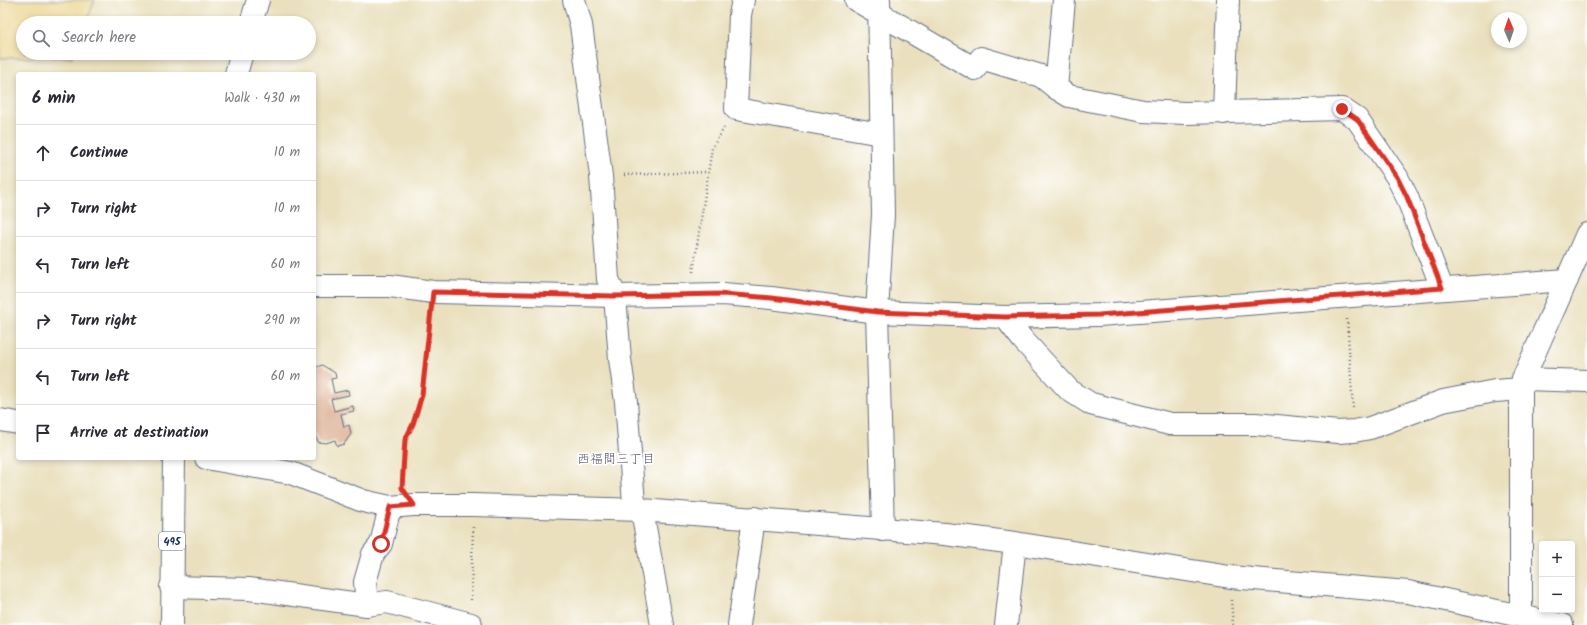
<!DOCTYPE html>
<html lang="en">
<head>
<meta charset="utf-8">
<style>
  body { margin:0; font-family:Kalam,"Klee One",sans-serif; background:#f7f7f7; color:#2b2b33 }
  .controls { position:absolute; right:12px; bottom:12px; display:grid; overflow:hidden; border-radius:4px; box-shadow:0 2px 6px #0003 }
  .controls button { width:36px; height:36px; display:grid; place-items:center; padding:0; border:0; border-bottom:1px solid #e1e1e2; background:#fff; color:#2b2b33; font:20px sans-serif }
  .compass { position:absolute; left:1491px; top:12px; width:36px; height:36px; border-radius:50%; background:#fff; box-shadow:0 2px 6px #0003; rotate:358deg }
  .stop { position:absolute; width:12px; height:12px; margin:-9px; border:3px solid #d93025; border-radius:50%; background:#fff }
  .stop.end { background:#d93025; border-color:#fff; box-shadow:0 1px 4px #0008 }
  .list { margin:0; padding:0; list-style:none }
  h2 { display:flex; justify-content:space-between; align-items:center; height:52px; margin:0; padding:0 16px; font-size:17px }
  h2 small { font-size:13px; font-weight:400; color:#7c7c81 }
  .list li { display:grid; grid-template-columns:26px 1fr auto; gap:12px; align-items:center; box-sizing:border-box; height:56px; padding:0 16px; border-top:1px solid #e1e1e2 }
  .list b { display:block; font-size:15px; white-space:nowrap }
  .list em { font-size:13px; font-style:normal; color:#7c7c81 }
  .icon { flex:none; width:22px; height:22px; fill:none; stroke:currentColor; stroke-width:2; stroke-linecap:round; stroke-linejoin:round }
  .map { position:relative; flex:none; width:1587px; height:625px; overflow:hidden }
  .search { position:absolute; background:#fff; box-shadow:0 2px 6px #0003; left:16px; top:16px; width:300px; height:44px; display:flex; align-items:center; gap:10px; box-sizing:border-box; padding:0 14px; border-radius:22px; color:#7c7c81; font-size:15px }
  .panel { position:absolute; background:#fff; box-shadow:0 2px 6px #0003; left:16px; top:72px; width:300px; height:388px; border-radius:4px }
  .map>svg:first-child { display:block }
  .sand { fill:#eeda9e; stroke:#84847e }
  .building { fill:#daaa8d }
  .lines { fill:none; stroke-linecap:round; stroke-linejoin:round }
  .minor-casing { stroke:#636d7f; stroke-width:24 }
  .highway-casing { stroke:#636d7f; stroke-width:24 }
  .path { stroke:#636d7f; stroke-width:2.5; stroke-dasharray:1 3; stroke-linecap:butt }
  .minor { stroke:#fff; stroke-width:22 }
  .highway { stroke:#fff; stroke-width:22 }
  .route { stroke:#d93025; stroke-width:5 }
  .labels { text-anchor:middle; stroke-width:3.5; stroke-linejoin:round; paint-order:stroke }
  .shield { fill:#fff; stroke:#5f6d8e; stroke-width:1 }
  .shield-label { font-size:11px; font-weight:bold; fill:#1b2f5e }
  .neighbourhood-label { font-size:13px; fill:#5e5a6e; stroke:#fff }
</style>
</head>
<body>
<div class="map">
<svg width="1587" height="625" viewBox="0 0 1587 625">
  <rect width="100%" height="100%" fill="#fff"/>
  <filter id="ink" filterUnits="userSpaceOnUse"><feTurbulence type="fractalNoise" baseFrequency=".025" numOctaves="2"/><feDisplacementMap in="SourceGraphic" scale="8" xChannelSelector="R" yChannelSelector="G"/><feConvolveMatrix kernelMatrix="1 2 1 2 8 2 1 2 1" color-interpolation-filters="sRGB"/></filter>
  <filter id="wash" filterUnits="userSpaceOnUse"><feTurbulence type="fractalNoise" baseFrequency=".012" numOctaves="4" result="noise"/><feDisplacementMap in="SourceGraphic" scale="16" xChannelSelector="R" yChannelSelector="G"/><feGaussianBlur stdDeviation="0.9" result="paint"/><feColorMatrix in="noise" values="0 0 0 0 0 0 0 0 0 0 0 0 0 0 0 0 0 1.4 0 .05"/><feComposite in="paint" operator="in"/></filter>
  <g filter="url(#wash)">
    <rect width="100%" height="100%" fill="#eae0bd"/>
    <path class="sand" d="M0,0H95L86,23H23V53H74L72,57L0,58Z"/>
    <g id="blocks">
      <path class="building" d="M322,365L335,373L336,378L331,379L334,393L348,390L349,395L331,399L334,411L353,406L354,411L341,414L344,427L349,425L351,434L344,444L337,446L335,440L326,443L318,442L316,435L314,436V368Z"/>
    </g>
  </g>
  <g filter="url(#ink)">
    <use href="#blocks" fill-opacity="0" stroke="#636d7f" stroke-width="1"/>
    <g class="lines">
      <g class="minor-casing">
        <g id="minor">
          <path d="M574,0L581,25L601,176L608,279L615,296L620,359L626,402L634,503L642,510L662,625"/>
          <path d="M743,0L740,15L736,109L881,134"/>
          <path d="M856,0L975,69L981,58L1041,76L1056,88"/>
          <path d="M879,0L883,215L877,312L883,530"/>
          <path d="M1064,0L1056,88L1069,96L1143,111L1185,113L1342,109L1357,119L1397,177L1407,197L1442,288"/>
          <path d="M1224,113L1228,0"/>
          <path d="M314,286H390L433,292L615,296L723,294L771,298L877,312L1005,317L1099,315L1567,280"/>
          <path d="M1005,317L1023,340L1069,390L1091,404L1170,424H1256L1338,432L1354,431L1370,428L1443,401L1495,391L1521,389"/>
          <path d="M1523,379L1587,381"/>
          <path d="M0,420L18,423"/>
          <path d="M206,458L291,473L363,501L390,507L413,505H473L642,510L945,534L1015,543L1230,577L1408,592L1562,625"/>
          <path d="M171,587L249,589L367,605L387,602L471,624V625"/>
          <path d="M367,605L365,582L373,554L381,544L390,507"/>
          <path d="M1521,615V389L1523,379L1587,234"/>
          <path d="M739,625L754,518"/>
          <path d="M1006,625L1015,543"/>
        </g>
      </g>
      <g class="highway-casing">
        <g id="highway">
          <path d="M251,23L258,0"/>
          <path d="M236,74L242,53"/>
          <path d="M172,625L174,458"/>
        </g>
      </g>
      <g class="path">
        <path d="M624,175L707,172"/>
        <path d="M693,272L712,148L724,128"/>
        <path d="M1347,319L1353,408"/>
        <path d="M402,484L405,440L413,424L422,395L431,315"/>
        <path d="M471,600L473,527"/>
        <path d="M1231,600L1233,625"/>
      </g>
      <use href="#minor" class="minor"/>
      <use href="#highway" class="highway"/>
    </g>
  </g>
  <g class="lines" filter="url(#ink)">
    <path class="route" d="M381,544L390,507L414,505L402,488L405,440L413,424L422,395L433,292L615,296L723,294L772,298L877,312L1005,317L1099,315L1442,288L1407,197L1397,177L1357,119L1342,109"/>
  </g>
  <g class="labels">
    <rect class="shield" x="159" y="532" width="26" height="18" rx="3"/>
    <g class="shield-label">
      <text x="172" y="545">495</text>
    </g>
    <g class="neighbourhood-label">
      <text x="616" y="463">西福間三丁目</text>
    </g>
  </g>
</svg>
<div class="controls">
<button>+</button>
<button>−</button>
</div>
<svg class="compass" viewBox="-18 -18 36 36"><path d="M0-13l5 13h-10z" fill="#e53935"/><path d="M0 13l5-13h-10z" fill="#7c7c81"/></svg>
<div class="stop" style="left:381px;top:544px"></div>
<div class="stop end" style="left:1342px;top:109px"></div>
<div class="search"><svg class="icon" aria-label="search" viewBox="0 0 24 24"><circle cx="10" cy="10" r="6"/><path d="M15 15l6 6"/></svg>Search here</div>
<section class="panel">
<h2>6 min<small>Walk · 430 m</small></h2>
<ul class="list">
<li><svg class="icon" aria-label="ahead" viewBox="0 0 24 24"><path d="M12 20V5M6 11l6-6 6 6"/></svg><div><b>Continue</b></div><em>10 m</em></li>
<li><svg class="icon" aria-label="right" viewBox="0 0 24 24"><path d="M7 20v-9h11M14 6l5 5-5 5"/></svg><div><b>Turn right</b></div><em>10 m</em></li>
<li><svg class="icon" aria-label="left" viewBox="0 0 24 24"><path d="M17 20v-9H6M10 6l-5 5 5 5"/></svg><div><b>Turn left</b></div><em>60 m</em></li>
<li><svg class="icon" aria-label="right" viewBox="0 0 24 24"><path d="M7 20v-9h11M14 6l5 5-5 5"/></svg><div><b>Turn right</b></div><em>290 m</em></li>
<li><svg class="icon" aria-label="left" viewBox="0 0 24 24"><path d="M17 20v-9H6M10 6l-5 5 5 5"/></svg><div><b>Turn left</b></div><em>60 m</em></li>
<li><svg class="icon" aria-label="arrive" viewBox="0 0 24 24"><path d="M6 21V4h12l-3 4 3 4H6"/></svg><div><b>Arrive at destination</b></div></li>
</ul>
</section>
</div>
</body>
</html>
